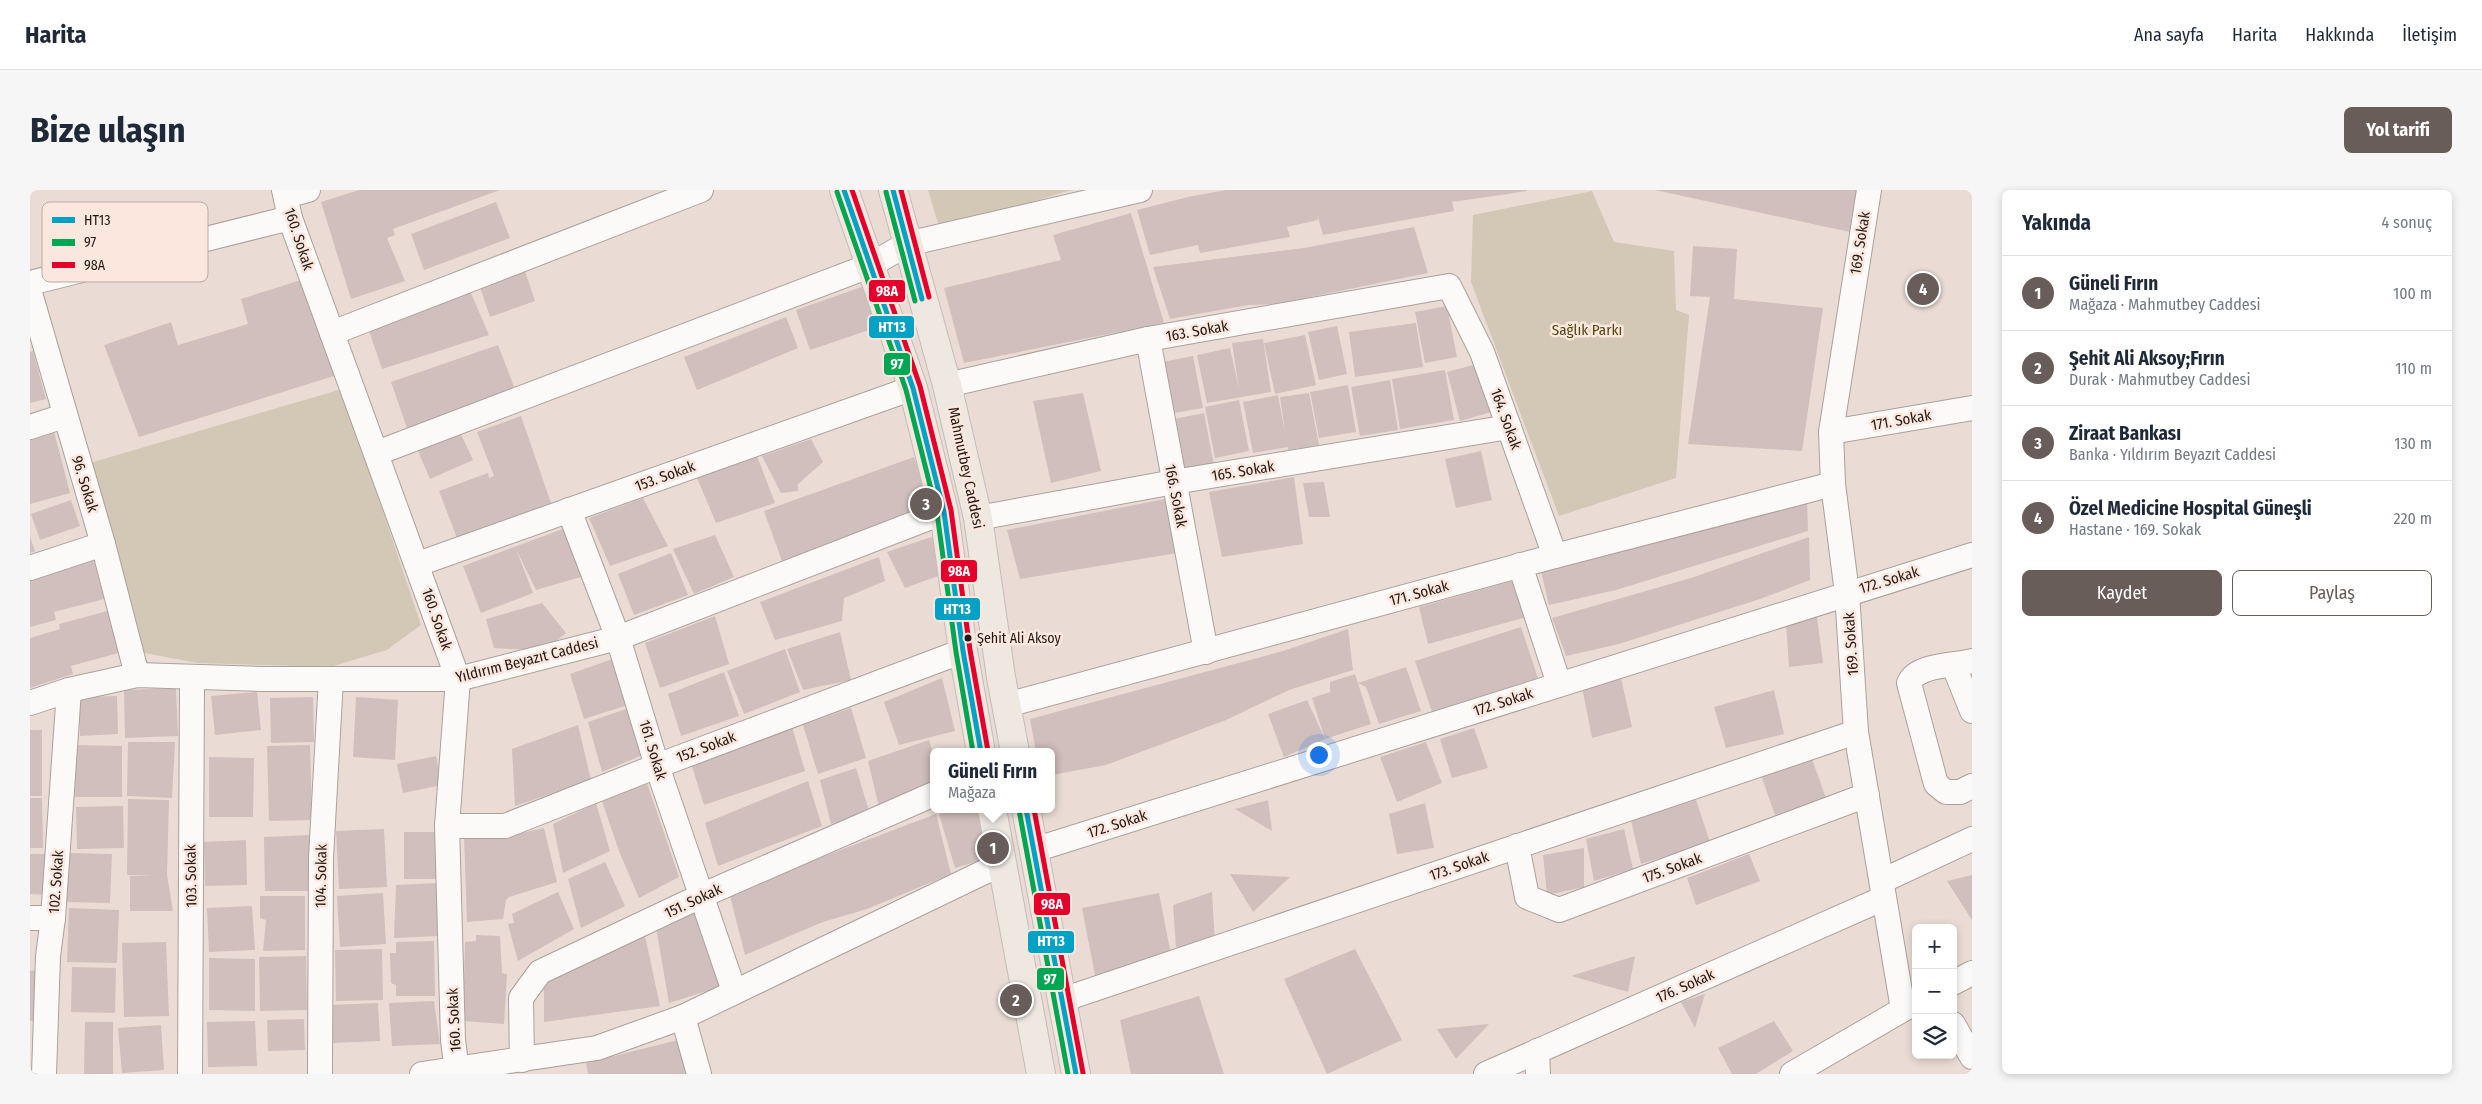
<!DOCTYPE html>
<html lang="tr">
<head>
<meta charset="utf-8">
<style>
  body { margin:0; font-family:"Fira Sans Condensed",sans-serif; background:#f6f6f7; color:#1f2937 }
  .controls { position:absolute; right:15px; bottom:15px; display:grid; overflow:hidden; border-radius:8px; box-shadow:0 2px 8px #0003 }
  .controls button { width:45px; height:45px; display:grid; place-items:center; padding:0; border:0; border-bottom:1px solid #e0e1e3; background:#fff; color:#1f2937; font:25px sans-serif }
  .you { position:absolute; left:1288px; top:564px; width:18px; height:18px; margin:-12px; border:4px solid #fff; border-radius:50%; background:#1a73e8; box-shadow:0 0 0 8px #1a73e833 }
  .badge { display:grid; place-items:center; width:32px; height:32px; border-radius:50%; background:#685d58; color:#fff; font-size:16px; font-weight:700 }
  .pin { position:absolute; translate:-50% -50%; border:2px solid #fff; box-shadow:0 1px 5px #0006 }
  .popup { position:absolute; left:900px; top:558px; width:125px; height:65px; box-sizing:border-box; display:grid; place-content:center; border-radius:8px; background:#fff; filter:drop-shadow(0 1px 4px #0005); font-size:16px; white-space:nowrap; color:#747a83 }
  .popup b { font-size:19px; color:#1f2937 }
  .popup::after { content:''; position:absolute; left:50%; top:100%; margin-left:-10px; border:10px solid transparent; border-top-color:#fff }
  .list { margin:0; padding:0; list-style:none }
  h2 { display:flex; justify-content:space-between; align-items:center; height:65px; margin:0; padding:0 20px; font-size:21px }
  h2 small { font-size:16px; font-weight:400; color:#747a83 }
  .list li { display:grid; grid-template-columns:32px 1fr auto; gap:15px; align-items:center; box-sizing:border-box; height:75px; padding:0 20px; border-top:1px solid #e0e1e3 }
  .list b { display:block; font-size:19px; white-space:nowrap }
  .list p { margin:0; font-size:16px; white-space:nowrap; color:#747a83 }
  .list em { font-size:16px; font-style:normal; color:#747a83 }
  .actions { display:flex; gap:10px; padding:15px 20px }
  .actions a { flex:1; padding:11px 0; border:1px solid #685d58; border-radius:8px; text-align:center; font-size:18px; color:#685d58 }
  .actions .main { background:#685d58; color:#fff }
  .icon { flex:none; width:28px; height:28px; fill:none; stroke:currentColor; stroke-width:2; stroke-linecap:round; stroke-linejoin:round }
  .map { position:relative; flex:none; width:1942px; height:884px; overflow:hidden; border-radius:8px }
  header { display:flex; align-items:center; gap:30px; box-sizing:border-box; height:70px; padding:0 25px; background:#fff; border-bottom:1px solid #e0e1e3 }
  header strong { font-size:24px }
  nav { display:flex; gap:28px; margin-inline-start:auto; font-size:18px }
  .intro { display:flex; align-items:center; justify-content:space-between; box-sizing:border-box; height:120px; padding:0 30px }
  h1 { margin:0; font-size:35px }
  .button { padding:12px 22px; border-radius:8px; background:#685d58; color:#fff; font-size:18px; font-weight:700 }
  main { display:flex; gap:30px; padding:0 30px }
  aside { flex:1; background:#fff; border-radius:8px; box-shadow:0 2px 8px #0003 }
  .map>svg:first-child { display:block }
  .green { fill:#d2c8b5 }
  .building { fill:#d0bfbc }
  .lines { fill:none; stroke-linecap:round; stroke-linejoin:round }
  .minor-casing { stroke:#aba19b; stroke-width:26 }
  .major-casing { stroke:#c3bcb8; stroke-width:30 }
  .minor { stroke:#fcfaf9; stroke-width:24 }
  .major { stroke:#eee8e1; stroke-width:28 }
  .bus-1-casing { stroke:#fce7de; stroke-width:9 }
  .bus-2-casing { stroke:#fce7de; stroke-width:9 }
  .bus-3-casing { stroke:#fce7de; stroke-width:9 }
  .bus-1 { stroke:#02a2c5; stroke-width:5 }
  .bus-2 { stroke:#00a651; stroke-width:5 }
  .bus-3 { stroke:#e4002b; stroke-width:5 }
  .bus-dot { fill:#221915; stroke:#fce7de; stroke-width:2 }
  .labels { text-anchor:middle; stroke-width:5; stroke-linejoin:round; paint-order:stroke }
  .bus-label { font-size:14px; fill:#221915; stroke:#fce7de; text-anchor:start }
  .street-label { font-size:15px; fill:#221915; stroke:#fce7de }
  .park-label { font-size:15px; fill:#524811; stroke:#fce7de }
  .key { fill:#fce7de; stroke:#bba9a2; stroke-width:1 }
  .key-label { font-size:14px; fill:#221915 }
  .line-badge { stroke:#fce7de; stroke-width:2 }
  .badge-label { font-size:14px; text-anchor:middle; font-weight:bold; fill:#fff }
</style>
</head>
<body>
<header>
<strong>Harita</strong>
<nav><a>Ana sayfa</a><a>Harita</a><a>Hakkında</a><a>İletişim</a></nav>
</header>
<div class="intro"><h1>Bize ulaşın</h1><a class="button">Yol tarifi</a></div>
<main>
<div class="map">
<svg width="1942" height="884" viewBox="0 0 1942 884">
  <rect width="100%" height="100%" fill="#eadcd5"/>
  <g class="green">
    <path d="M898,0H1041L910,40Z"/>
    <path d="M1562,1L1584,52L1644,61L1646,120L1659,125L1646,288L1529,326L1441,92L1443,25Z"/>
    <path d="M312,199L391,435L357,460L300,477L168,473L109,462L60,273Z"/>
  </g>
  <g class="building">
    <path d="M329,0H470L363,39L365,45L357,48L375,91L321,109L291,12Z"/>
    <path d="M1196,0H1497V1L1422,12L1424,21L1293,45L1287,24L1288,30L1257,37L1260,47L1170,63L1168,55L1120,65L1107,20L1158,7Z"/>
    <path d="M1625,0H1828L1820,42Z"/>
    <path d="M466,12L480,48L394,80L381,44Z"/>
    <path d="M98,17L109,53L41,74L30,38Z"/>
    <path d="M1101,23L1134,133L934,173L914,98L1031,70L1023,45Z"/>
    <path d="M1384,37L1398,83L1246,114L1218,115L1140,129L1123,77L1274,58Z"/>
    <path d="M1663,56L1707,59L1704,109L1793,118L1772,261L1658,254L1680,107L1660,106Z"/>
    <path d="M494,78L505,111L460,127L450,97Z"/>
    <path d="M274,89L304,186L109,247L74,155L141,132L148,155L218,134L211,109Z"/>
    <path d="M840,94L854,135L780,160L766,120Z"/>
    <path d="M440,101L459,145L352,179L338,138Z"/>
    <path d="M1417,116L1427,167L1395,173L1385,122Z"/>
    <path d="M756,127L768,158L667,200L654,167Z"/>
    <path d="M1386,133L1393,177L1325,187L1319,142Z"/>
    <path d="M1307,136L1317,184L1289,190L1278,142Z"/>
    <path d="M1275,145L1286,195L1245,204L1234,153Z"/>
    <path d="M1233,149L1241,202L1177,213L1167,165L1200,158L1209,199L1202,153Z"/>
    <path d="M468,155L486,202L378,241L361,192Z"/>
    <path d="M3,161L16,209L0,213V162Z"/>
    <path d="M1163,166L1173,218L1138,224L1128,173Z"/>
    <path d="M1451,173L1465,221L1430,231L1417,182Z"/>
    <path d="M1415,180L1424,230L1370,239L1362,189Z"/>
    <path d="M1360,190L1368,240L1330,246L1321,197Z"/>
    <path d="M1318,195L1326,242L1289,248L1280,202Z"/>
    <path d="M1053,203L1071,281L1021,293L1003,211Z"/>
    <path d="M1279,203L1289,255L1258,260V257L1223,263L1213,212L1248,205L1256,248L1250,207Z"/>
    <path d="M1209,210L1219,261L1185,268L1175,217Z"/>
    <path d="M1174,223L1184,275L1149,281L1139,230Z"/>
    <path d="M491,226L521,313L427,348L409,301L458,283L459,288L464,286L447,242Z"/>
    <path d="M23,238L40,303L0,314V244Z"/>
    <path d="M429,240L443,270L400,289L387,259Z"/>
    <path d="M781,249L793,272L768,294V301L751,303L732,266Z"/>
    <path d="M1451,261L1462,310L1426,318L1415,269Z"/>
    <path d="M727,266L745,313L686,333L667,288Z"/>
    <path d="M884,267L903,320L753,374L734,321Z"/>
    <path d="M1264,287L1273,354L1192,367L1179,302Z"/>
    <path d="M1294,292L1300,327H1279L1273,293Z"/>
    <path d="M1777,306L1778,341L1586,400L1519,415L1510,377Z"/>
    <path d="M613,308L638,356L580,376L559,328Z"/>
    <path d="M1140,308L1147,363L990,389L977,340Z"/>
    <path d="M41,310L50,336L10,350L1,324Z"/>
    <path d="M541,336L558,385L506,400L486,359L503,403L451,423L433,376Z"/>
    <path d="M910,344L914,384L875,398L857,362Z"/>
    <path d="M685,345L704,387L664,404L643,359Z"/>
    <path d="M0,347L5,361L0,363Z"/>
    <path d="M1779,347L1780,390L1730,409L1589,454L1536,466L1522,428L1661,388Z"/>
    <path d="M641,363L658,405L604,425L588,384Z"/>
    <path d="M63,367L74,409L24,422L26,430L0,437V385Z"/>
    <path d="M849,367L855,391L814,408L812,431L745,450L730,412Z"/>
    <path d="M1490,389L1497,427L1398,454L1389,417Z"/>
    <path d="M512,413L536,443L514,461L464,458L456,429Z"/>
    <path d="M81,420L92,462L41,476L43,484L0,498V448L30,439L29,434Z"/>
    <path d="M685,426L699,474L630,498L615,453Z"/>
    <path d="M1787,427L1793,473L1759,477L1756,433Z"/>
    <path d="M1491,437L1508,488L1402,522L1385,471Z"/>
    <path d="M1318,439L1323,480L1259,500L1196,530L1076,575L1022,585V562H1006L1000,529L1253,461Z"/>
    <path d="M810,442L821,490L773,500L757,459Z"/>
    <path d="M755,459L770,502L714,524L697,481Z"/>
    <path d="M588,467L601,514L554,529L540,484Z"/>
    <path d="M1376,477L1391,521L1349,534L1336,497L1328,493Z"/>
    <path d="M694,482L709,526L651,546L638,504Z"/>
    <path d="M1325,484L1341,534L1295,549L1282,508L1300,502V492Z"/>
    <path d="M912,488L925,541L869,555L854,512Z"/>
    <path d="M1591,488L1602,537L1562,548L1552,497Z"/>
    <path d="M146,498L148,546L95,548L94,500Z"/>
    <path d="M1744,500L1754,544L1696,558L1684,517Z"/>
    <path d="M227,502L231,540L185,545L181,506Z"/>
    <path d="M87,506L88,544L50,546L49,507Z"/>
    <path d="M283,507L284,552L241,553L240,508Z"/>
    <path d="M326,507L368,510L365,570L323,567Z"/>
    <path d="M1277,510L1295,549L1254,567L1238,524Z"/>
    <path d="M602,517L615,564L572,582L558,532Z"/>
    <path d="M821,518L836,568L788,584L773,535Z"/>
    <path d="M548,535L561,590L485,616L482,559Z"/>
    <path d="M762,537L775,581L674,615L661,573Z"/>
    <path d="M1444,538L1458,578L1422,588L1410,549Z"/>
    <rect x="0" y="540" width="12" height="66"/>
    <path d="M899,550L904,568V599L849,617L838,571Z"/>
    <path d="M98,552H145L142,608L97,606Z"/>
    <path d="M1396,552L1412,593L1367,612L1350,567Z"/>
    <path d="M46,555L92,556V607H45Z"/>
    <path d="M280,555L282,630L239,631L237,556Z"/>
    <path d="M406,566L412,595L373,603L367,574Z"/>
    <path d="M179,567L224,568L223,627H179Z"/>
    <path d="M1782,569L1796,608L1745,625L1731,585Z"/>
    <path d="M826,578L840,624L801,634L790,590Z"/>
    <path d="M616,590L649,687L609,708L589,661L572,611Z"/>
    <path d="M778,591L792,636L688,676L675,633Z"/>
    <path d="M0,608H12L13,658H0Z"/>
    <path d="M98,609L139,610L137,685L143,721H100V686L124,685H97Z"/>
    <path d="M1238,610L1242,641L1205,619Z"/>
    <path d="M1666,610L1680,652L1611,674L1601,630Z"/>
    <path d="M566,613L580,661L533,683L523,634Z"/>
    <path d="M1395,613L1404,658L1367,664L1359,624Z"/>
    <path d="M93,616L94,658L47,659L46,617Z"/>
    <path d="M927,619H948L962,667L925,678L909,624Z"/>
    <path d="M906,624L921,684L837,719L793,732L715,765L699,702Z"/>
    <path d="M514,638L527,692L479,707L476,710L473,729L437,732L434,646L474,647Z"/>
    <path d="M354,639L357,697L309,699L306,641Z"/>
    <path d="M1594,639L1603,679L1564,691L1556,649Z"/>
    <rect x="374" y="642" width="35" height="47"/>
    <path d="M281,645L279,701H235L234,647Z"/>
    <path d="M216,650L217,695L175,696L174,652Z"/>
    <path d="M1554,658V697L1517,705L1513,665Z"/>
    <path d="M37,663L82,664L80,713L35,712Z"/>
    <path d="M0,664H18L17,705L0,704Z"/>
    <path d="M1719,664L1730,691L1666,715L1657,688Z"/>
    <path d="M575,672L595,716L551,738L538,689Z"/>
    <path d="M1200,684L1260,687L1223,722Z"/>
    <path d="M1942,685V730L1917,691Z"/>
    <path d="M408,693L409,746L364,748L366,695Z"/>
    <path d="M528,702L544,739L488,771L478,734L484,733L482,724Z"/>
    <path d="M1182,702L1185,755L1146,757L1143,715Z"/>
    <path d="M353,703L356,754L310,757L307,706Z"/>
    <path d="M1129,703L1142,770L1065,785L1052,718Z"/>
    <path d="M230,706H275V760L233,761L236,730L230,728Z"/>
    <path d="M222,716L225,760L179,762L177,718Z"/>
    <path d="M39,718L89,720L87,773L37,772Z"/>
    <path d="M670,721L693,796L639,813L626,737Z"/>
    <path d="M614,741L630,816L514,832V792Z"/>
    <path d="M446,745L470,746L472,783L477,784L474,834L433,831L435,752L446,751Z"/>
    <path d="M404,751L405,806H366V795L361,793L360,763H366V752Z"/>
    <path d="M136,752L139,826L94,827L92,753Z"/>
    <path d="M352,759L353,810L306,811L305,760Z"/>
    <path d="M1325,759L1372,850L1297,884L1254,789Z"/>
    <path d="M276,766L277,820L230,821L229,767Z"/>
    <path d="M1605,766L1598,802L1541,786Z"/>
    <path d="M179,768L225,769V821L179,820Z"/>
    <path d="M42,777L86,778L85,823L41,822Z"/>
    <path d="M8,780V831H0V781Z"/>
    <path d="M1675,804L1665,838L1651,812Z"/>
    <path d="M1169,806L1194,884H1101L1090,830Z"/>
    <path d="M404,811L410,854L362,856L359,813Z"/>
    <path d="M348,813L350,851L302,853L300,815Z"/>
    <path d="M274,829L275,860L238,861L237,830Z"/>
    <path d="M225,831L227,876L178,877L177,832Z"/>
    <path d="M1744,831L1763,861L1726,884H1702L1688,858Z"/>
    <path d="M55,832H83V884H54Z"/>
    <path d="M1459,834L1426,869L1407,839Z"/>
    <path d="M131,835L134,880L92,883L88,838Z"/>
    <path d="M648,850L656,884H558L556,873Z"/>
  </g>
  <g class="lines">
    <g class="minor-casing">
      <g id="minor">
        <path d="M254,0L260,28L428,489L417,636L423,850L427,881"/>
        <path d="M1839,0L1801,242L1803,294L1817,403L1826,542L1873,819"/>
        <path d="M256,6L278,0"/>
        <path d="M0,93L260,28"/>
        <path d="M0,103L73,354L107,485"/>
        <path d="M302,143L671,0"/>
        <path d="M1118,149L1176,462"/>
        <path d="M917,195L1118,149L1419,96L1452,162L1525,366"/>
        <path d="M0,237L34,226"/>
        <path d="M1801,242L1942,218"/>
        <path d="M347,263L839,76L877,54L1110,0"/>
        <path d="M539,320L588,448L627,576L704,801"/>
        <path d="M948,328L1144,292L1479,237"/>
        <path d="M388,374L883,198"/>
        <path d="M1490,375L1529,494"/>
        <path d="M0,378L73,354"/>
        <path d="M1942,471C1924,476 1887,474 1879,493L1906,594L1916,602H1930L1942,596"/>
        <path d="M1924,476L1942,521"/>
        <path d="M0,513L39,500L107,485L232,489H428L588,448L914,322"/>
        <path d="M977,515L1525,366L1803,294"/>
        <path d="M417,636H475L627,576L933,461"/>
        <path d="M1487,656L1497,707L1529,720L1837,605"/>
        <path d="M1004,660L1942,365"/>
        <path d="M1852,691L1942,649"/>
        <path d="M0,728H23"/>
        <path d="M1923,793L1942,783"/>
        <path d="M1032,810L1826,542"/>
        <path d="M653,827L669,884"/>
        <path d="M1923,834L1942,867"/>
        <path d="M1507,861L1508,884"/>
        <path d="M492,870L491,808L510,782L671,706L904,604"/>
        <path d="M14,884L18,766L23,728L39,500"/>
        <path d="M160,884L162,488"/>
        <path d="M290,884L291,668L301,489"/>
        <path d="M392,884L567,858L653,827L973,673"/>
        <path d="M1456,884L1854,708"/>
        <path d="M1762,884L1886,812"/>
      </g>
    </g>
    <g class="major-casing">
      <g id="major">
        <path d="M814,0L883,198L914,322L933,461L951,562"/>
        <path d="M863,0L917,195L948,328L971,487L985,562"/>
        <path d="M962,619L1011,884"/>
        <path d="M996,619L1046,884"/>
      </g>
    </g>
    <use href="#minor" class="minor"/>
    <use href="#major" class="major"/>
    <g class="bus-1-casing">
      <g id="bus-1">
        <path d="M814,0L883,198L914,322L933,461L951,562"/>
        <path d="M863,0L892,109"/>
        <path d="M996,619L1046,884"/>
      </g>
    </g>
    <g class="bus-2-casing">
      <g id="bus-2">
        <path d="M807,2L876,200L907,323L926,462L943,562"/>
        <path d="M856,2L885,111"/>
        <path d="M989,620L1038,884"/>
      </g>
    </g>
    <g class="bus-3-casing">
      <g id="bus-3">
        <path d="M822,0L890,196L921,320L940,460L958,561"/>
        <path d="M871,0L899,107"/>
        <path d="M1004,619L1053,883"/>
      </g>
    </g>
    <use href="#bus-1" class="bus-1"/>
    <use href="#bus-2" class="bus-2"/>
    <use href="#bus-3" class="bus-3"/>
  </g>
  <circle class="bus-dot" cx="938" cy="448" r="4.5"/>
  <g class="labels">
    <g class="bus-label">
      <text x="947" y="453">Şehit Ali Aksoy</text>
    </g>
    <g class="street-label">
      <text transform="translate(269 49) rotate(72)" y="5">160. Sokak</text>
      <text transform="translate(1830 53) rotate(-81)" y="5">169. Sokak</text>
      <text transform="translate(1167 141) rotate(-10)" y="5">163. Sokak</text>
      <text transform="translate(1476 229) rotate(70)" y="5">164. Sokak</text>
      <text transform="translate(1871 230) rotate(-10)" y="5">171. Sokak</text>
      <text transform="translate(936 278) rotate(78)" y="5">Mahmutbey Caddesi</text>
      <text transform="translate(1213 281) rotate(-9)" y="5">165. Sokak</text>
      <text transform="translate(635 286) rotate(-20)" y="5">153. Sokak</text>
      <text transform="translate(55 294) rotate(73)" y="5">96. Sokak</text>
      <text transform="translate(1146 306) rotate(79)" y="5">166. Sokak</text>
      <text transform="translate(1859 390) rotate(-17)" y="5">172. Sokak</text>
      <text transform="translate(1389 403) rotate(-15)" y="5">171. Sokak</text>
      <text transform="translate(407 429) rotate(71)" y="5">160. Sokak</text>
      <text transform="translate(1821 454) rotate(-94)" y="5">169. Sokak</text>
      <text transform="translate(497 470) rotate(-14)" y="5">Yıldırım Beyazıt Caddesi</text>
      <text transform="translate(1473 512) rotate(-18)" y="5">172. Sokak</text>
      <text transform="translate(676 557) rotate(-21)" y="5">152. Sokak</text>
      <text transform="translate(623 560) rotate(73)" y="5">161. Sokak</text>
      <text transform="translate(1087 634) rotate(-18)" y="5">172. Sokak</text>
      <text transform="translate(1429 676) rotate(-19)" y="5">173. Sokak</text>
      <text transform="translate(1642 678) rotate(-20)" y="5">175. Sokak</text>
      <text transform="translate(161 686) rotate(-91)" y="5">103. Sokak</text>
      <text transform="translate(291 686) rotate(-89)" y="5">104. Sokak</text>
      <text transform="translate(26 692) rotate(-86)" y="5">102. Sokak</text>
      <text transform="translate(663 711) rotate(-25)" y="5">151. Sokak</text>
      <text transform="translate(1655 796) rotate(-24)" y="5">176. Sokak</text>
      <text transform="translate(424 830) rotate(-93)" y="5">160. Sokak</text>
    </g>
    <g class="park-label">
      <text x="1557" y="145">Sağlık Parkı</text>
    </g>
  </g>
  <rect x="12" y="12" width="166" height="80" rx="8" class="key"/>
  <rect x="22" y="27" width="23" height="6" fill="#02a2c5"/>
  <rect x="22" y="49" width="23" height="7" fill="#00a651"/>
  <rect x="22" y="72" width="23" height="6" fill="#e4002b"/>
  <g class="key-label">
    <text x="54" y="35">HT13</text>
    <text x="54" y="57">97</text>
    <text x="54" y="80">98A</text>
  </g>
  <g class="line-badge">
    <rect x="838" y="89" width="38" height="24" rx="5" fill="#e4002b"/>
    <rect x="838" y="125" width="47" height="24" rx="5" fill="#02a2c5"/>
    <rect x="853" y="162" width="28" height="24" rx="5" fill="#00a651"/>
    <rect x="910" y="369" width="38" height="24" rx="5" fill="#e4002b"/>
    <rect x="904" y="407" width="47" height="24" rx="5" fill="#02a2c5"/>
    <rect x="1003" y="702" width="38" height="24" rx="5" fill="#e4002b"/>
    <rect x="997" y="740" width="48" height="24" rx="5" fill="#02a2c5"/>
    <rect x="1006" y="777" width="29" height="24" rx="5" fill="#00a651"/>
  </g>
  <g class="badge-label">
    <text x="857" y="106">98A</text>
    <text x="862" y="142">HT13</text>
    <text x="867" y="179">97</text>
    <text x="929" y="386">98A</text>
    <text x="927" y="424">HT13</text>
    <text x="1022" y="719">98A</text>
    <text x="1021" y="756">HT13</text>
    <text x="1020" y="794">97</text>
  </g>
</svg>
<div class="controls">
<button>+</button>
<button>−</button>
<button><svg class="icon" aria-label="layers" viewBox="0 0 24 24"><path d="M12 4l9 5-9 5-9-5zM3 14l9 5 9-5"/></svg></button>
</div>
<div class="you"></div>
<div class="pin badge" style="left:963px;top:658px">1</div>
<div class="popup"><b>Güneli Fırın</b>Mağaza</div>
<div class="pin badge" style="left:986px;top:810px">2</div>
<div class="pin badge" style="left:896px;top:314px">3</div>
<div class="pin badge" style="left:1893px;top:99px">4</div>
</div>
<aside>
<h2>Yakında<small>4 sonuç</small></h2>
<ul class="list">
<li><span class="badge">1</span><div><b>Güneli Fırın</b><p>Mağaza · Mahmutbey Caddesi</p></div><em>100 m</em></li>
<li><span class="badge">2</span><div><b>Şehit Ali Aksoy;Fırın</b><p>Durak · Mahmutbey Caddesi</p></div><em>110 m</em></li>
<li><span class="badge">3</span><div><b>Ziraat Bankası</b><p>Banka · Yıldırım Beyazıt Caddesi</p></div><em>130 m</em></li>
<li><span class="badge">4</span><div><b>Özel Medicine Hospital Güneşli</b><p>Hastane · 169. Sokak</p></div><em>220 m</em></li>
</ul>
<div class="actions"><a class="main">Kaydet</a><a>Paylaş</a></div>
</aside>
</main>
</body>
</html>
